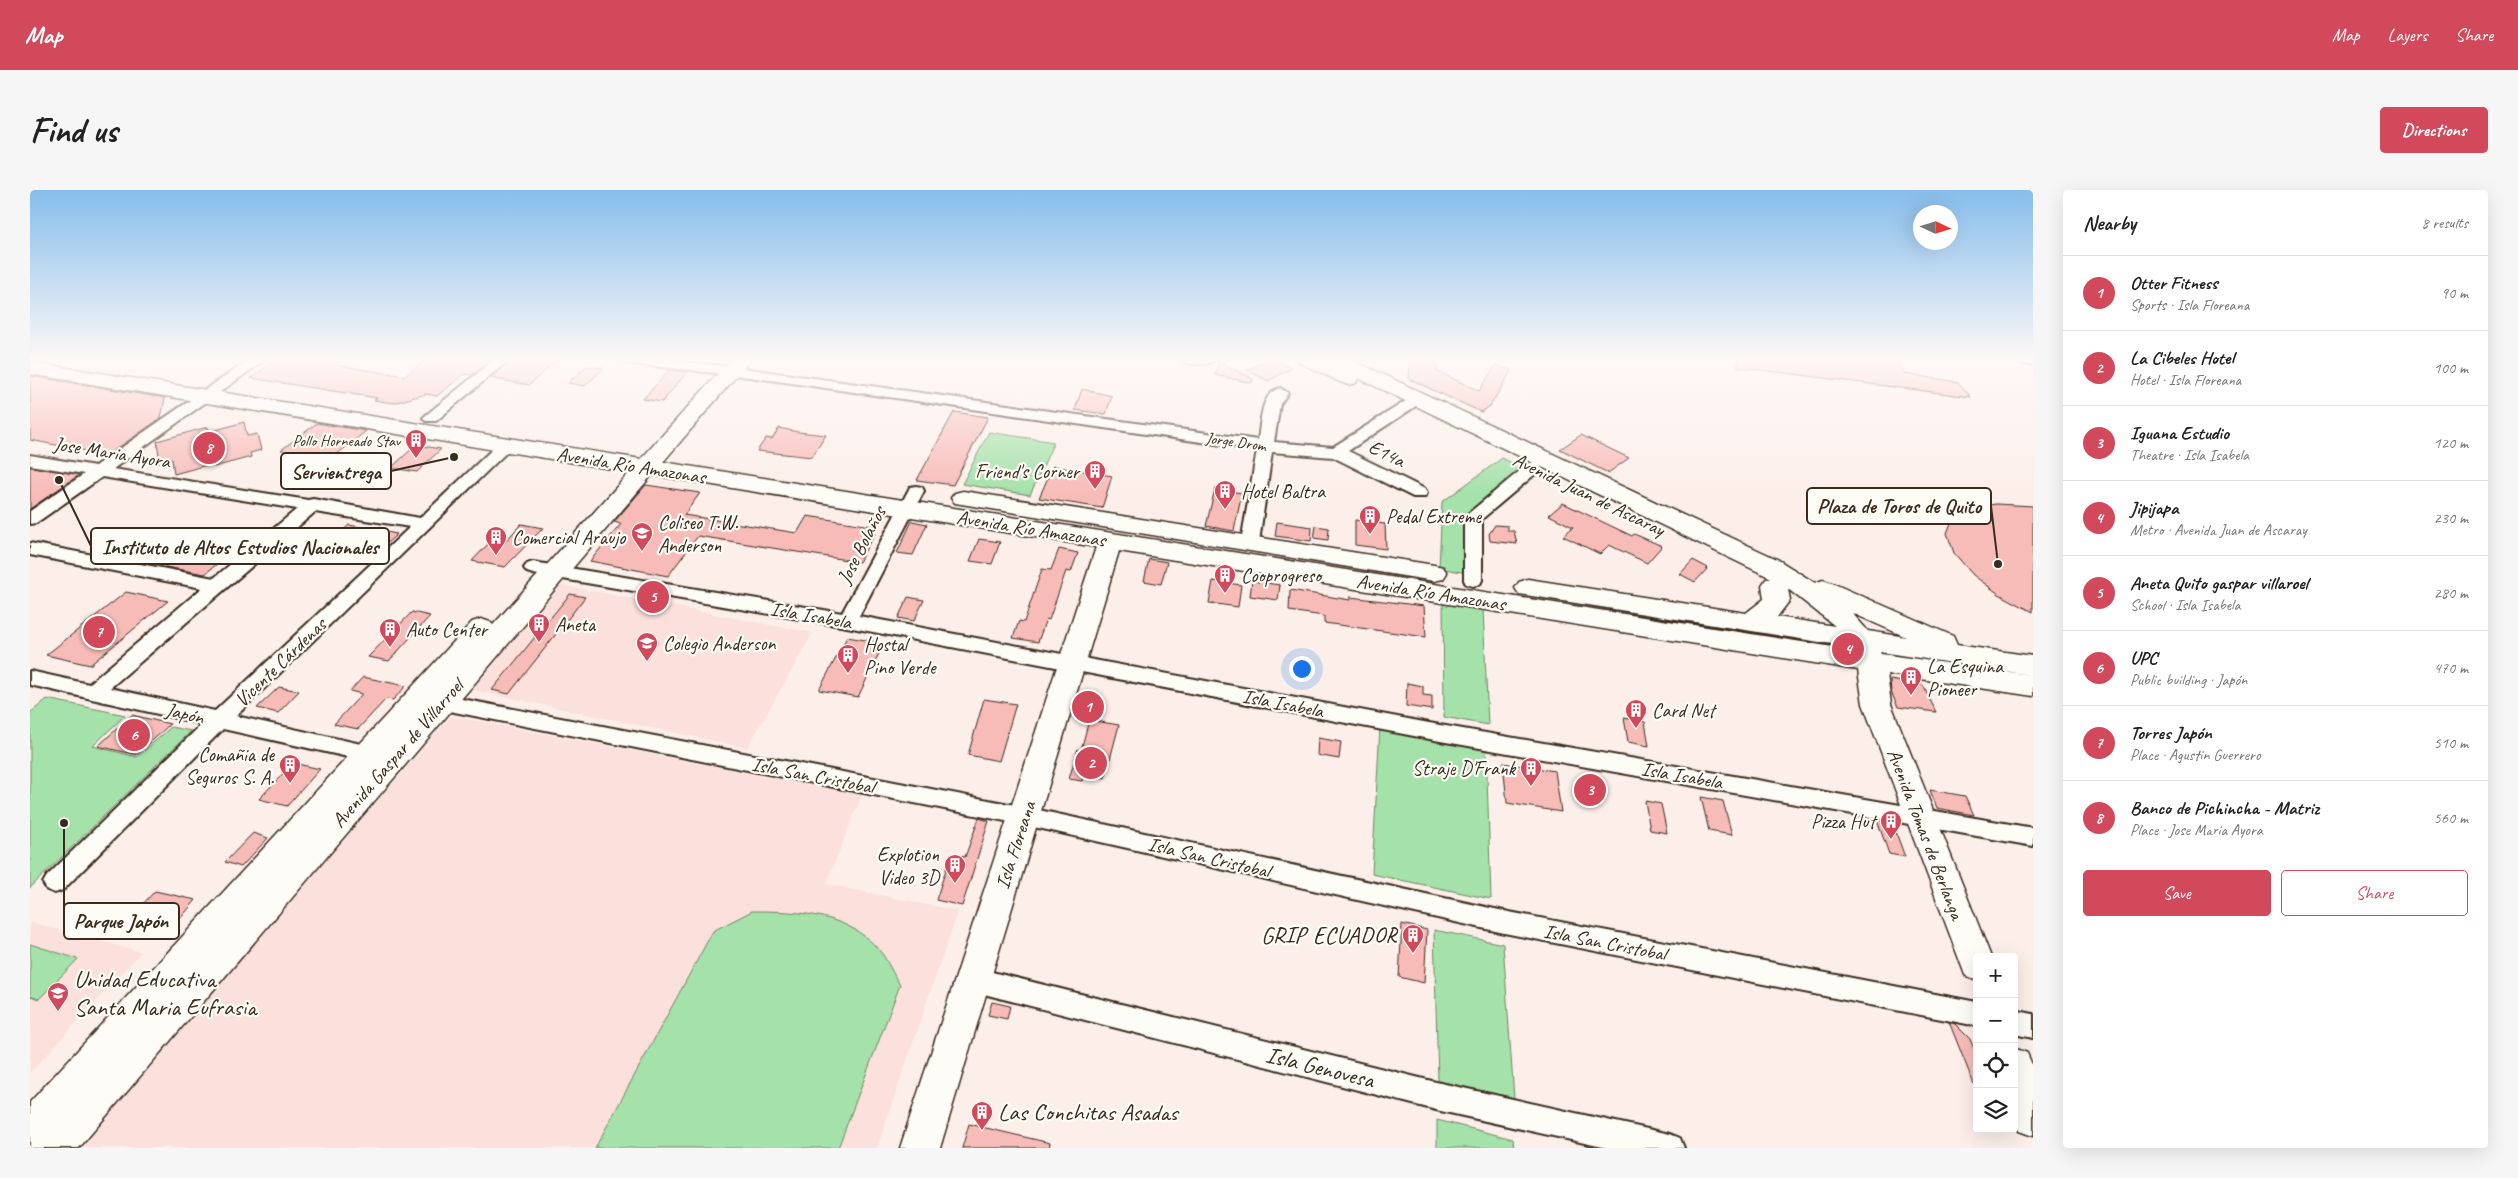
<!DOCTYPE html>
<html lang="en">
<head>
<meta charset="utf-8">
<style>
  body { margin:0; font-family:Caveat,sans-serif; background:#f6f6f6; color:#222 }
  .controls { position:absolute; right:15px; bottom:15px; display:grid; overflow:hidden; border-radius:5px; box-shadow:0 5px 20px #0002 }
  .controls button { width:45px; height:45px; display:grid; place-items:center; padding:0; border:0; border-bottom:1px solid #e0e0e0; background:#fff; color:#222; font:25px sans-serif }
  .compass { position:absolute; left:1883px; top:15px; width:45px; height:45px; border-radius:50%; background:#fff; box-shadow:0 5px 20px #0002; rotate:94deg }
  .you { position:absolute; left:1271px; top:478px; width:18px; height:18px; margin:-12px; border:4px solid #fff; border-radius:50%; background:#1a73e8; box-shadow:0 0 0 8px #1a73e833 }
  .badge { display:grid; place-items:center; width:32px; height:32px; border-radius:50%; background:#d1495b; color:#fff; font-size:16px; font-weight:700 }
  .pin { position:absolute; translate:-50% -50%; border:2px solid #fff; box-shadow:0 1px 5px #0006 }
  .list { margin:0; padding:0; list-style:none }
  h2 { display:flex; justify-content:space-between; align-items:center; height:65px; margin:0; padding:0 20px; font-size:21px }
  h2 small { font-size:16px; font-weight:400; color:#767676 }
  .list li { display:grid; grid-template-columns:32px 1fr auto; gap:15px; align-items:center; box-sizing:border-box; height:75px; padding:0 20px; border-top:1px solid #e0e0e0 }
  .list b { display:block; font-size:19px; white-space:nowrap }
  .list p { margin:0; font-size:16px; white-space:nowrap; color:#767676 }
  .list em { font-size:16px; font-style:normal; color:#767676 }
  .actions { display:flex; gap:10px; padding:15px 20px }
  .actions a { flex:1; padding:11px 0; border:1px solid #d1495b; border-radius:5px; text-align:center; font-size:18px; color:#d1495b }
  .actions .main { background:#d1495b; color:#fff }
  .icon { flex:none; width:28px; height:28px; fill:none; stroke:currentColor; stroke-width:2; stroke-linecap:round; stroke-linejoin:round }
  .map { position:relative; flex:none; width:2003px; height:958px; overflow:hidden; border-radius:5px }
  header { display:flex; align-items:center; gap:30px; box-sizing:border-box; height:70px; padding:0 25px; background:#d1495b; color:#fff }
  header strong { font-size:24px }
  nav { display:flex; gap:28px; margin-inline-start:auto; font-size:18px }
  .intro { display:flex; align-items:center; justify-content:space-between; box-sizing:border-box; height:120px; padding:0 30px }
  h1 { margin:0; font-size:35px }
  .button { padding:12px 22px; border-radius:5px; background:#d1495b; color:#fff; font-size:18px; font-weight:700 }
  main { display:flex; gap:30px; padding:0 30px }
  aside { flex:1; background:#fff; border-radius:5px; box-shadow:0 5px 20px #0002 }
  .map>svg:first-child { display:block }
  .built { fill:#fbe0db }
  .green { fill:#a4e2a9; stroke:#708664 }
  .building { fill:#f8bcb8; stroke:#3b2a1e }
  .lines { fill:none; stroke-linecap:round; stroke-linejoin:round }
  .street-casing { stroke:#3b2a1e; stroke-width:4 }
  .secondary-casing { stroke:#3b2a1e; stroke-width:3 }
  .street { fill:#fdfcf7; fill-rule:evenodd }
  .secondary { fill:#fdfcf7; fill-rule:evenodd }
  .labels { text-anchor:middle; stroke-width:4.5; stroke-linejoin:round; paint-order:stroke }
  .far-poi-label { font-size:16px; fill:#3b2a1e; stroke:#fdfcf7; text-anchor:end }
  .far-street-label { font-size:16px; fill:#3b2a1e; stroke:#fdfcf7 }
  .street-label { font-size:20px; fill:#3b2a1e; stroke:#fdfcf7 }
  .poi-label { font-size:20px; fill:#3b2a1e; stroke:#fdfcf7; text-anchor:start }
  .near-poi-label { font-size:24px; fill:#3b2a1e; stroke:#fdfcf7; text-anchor:start }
  .near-street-label { font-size:24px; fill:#3b2a1e; stroke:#fdfcf7 }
  .leader { fill:none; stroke:#3b2a1e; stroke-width:2 }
  .callout-dot { fill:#3b2a1e; stroke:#fdfcf7; stroke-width:2 }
  .callout { fill:#fdfcf7; stroke:#3b2a1e; stroke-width:2 }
  .callout-label { font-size:21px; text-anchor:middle; font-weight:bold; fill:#3b2a1e }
</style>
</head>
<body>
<header>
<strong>Map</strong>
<nav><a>Map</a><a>Layers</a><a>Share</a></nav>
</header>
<div class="intro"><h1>Find us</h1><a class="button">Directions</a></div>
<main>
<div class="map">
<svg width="2003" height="958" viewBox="0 0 2003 958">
  <rect width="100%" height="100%" fill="#fcefea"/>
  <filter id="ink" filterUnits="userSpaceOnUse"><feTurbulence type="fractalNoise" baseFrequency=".02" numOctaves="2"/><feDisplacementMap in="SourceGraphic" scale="10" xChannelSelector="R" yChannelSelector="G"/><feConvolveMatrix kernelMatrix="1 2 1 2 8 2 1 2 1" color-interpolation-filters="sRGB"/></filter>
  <g filter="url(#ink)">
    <g class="built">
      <path d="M531,395L783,443L717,558L442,500Z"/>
      <path d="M421,526L832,605L796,694L928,721L847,958H47Z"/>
      <path d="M0,732L111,762L0,883Z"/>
    </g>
    <g class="green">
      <path d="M959,242L1024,252L1000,305L932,294Z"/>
      <path d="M1472,268L1503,284L1452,327L1448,385L1409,378L1412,312Z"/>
      <path d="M1413,412L1453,418L1458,535L1414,527Z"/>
      <path d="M17,509L95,525L63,556L107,567L141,537L161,541L0,698V523Z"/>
      <path d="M1350,536L1456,556L1461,709L1342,684Z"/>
      <path d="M722,721C769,721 822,723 853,765C859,774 864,786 870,795L808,958H565L683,741Z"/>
      <path d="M1404,740L1473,754L1484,908L1408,891Z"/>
      <path d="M0,754L48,769L9,809L0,806Z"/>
      <path d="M1407,930L1483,949L1484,958H1407Z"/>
    </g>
    <g class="building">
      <path d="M247,169H315L306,175L375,186L397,169H463L442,185L434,184L407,206L396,204L363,213L344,210L347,208L221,188Z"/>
      <path d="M482,169H512L526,171L499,195L460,188Z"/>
      <path d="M1239,169H1243L1262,178L1238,191L1217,180Z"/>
      <path d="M1380,169L1407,170V181L1449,201L1466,175L1482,180L1460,216L1451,222L1379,189Z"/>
      <path d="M1708,169H1866L1875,184L1928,192L1941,207L1708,177Z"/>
      <path d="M1189,171L1223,189L1222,193L1185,185Z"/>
      <path d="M557,176L574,178L555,196L538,193Z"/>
      <path d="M640,180L657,182L632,212L613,209Z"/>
      <path d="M0,186L135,208L131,228L78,265L0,250Z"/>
      <path d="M1052,199L1082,206L1076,224L1045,220Z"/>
      <path d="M924,222L958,227L923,295L887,290Z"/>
      <path d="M214,232L217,246L227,244L231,260L220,263L221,267L184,277L181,274L144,284L142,269L130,273L127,251L178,237L179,242Z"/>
      <path d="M287,233L336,241L301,269L251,260Z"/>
      <path d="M749,238L768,242L796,245L782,267L727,261L736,248L742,249Z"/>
      <path d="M1551,245L1599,268L1578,283L1530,259Z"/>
      <path d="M386,255L411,259L387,282L361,278Z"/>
      <path d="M1023,276L1082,286L1072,318L1009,308Z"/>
      <path d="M0,277L45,284L49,285L0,319Z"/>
      <path d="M616,295L670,303L654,325L767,343L777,326L848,337L829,372L668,346L638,386L560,371L591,334L584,332Z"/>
      <path d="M1185,299L1212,303L1204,341L1176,336Z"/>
      <path d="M1533,313L1602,346L1604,344L1632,356L1617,373L1579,355L1570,364L1533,346L1543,337L1519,325Z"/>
      <path d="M1966,314L2003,316V422L1969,404L1943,385L1924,363L1917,343L1923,328L1940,318Z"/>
      <path d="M1325,330L1355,334L1356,359L1325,355Z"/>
      <path d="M882,331L897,334L883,365L867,363Z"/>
      <path d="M1247,332L1282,337L1281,351L1245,346Z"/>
      <path d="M491,334L513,338L475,377L442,371L461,351L474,353Z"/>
      <path d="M319,335L367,344L341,368L293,359Z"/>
      <path d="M1465,335L1478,336V341H1484L1487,354L1460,351L1459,344Z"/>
      <path d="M1286,336L1299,338L1298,350L1284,348Z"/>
      <path d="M179,341L218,348L175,384L135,377Z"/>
      <path d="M949,349L970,352L962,374L940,371Z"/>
      <path d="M1029,359L1048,363L1041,382L1036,381L1019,430L1016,429L1008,452L983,448L989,431L994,432L1012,379L1021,380Z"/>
      <path d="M1119,369L1137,372L1131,394L1114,391Z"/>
      <path d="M1663,370L1678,378L1665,392L1650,384Z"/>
      <path d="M1183,391L1211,395L1208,417L1179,413Z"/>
      <path d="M1222,391L1250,395L1248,410L1220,406Z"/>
      <path d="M1260,400L1320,410V407L1394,416L1396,447L1294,433V426L1259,421Z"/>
      <path d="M96,402L138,411L60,475L16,465Z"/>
      <path d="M540,404L555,407L479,504L462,500Z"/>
      <path d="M878,407L894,410L884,431L868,428Z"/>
      <path d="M382,422L400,426L359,471L338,467Z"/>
      <path d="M817,447L854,453L828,507L789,500Z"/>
      <path d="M333,487L376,496L363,510L356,509L328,539L304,534L332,504L320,501Z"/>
      <path d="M1860,490L1893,495L1906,522L1868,517L1861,502Z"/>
      <path d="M1377,493L1393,496V505L1402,506V520L1376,516Z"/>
      <path d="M249,497L269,501L248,523L227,518Z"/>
      <path d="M954,509L986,514L969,571L938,565Z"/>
      <path d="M102,525L140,534L107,565L68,556Z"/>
      <path d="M1594,528L1615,532L1619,556L1598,552Z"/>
      <path d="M1059,530L1089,535L1075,588L1054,584L1052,591L1039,589L1048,559L1051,560Z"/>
      <path d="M1288,548L1311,552L1309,569L1287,565Z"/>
      <path d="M263,573L290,579L257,616L229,609Z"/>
      <path d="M1473,573L1525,581L1531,622L1477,613Z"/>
      <path d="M1900,600L1935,606L1944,625L1907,618Z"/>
      <path d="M1671,607L1693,611L1702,645L1679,641Z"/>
      <path d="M1615,611L1631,614L1637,643L1620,640Z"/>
      <path d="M949,628L959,631L932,716L906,710L921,664L935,667Z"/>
      <path d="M1847,630L1858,632L1864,637L1875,667L1859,664Z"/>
      <path d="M223,643L238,648L211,677L195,672Z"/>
      <path d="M125,701L166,710L138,743L95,733Z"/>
      <path d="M1372,734L1397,740L1394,793L1369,787Z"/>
      <path d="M962,812L980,816L977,829L958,825Z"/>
      <path d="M1919,832L1925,834L1940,849L1947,866V902Z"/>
      <path d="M939,934L1020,953L1019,958H932Z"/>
    </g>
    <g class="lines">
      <g class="street-casing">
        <g id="street">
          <path d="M220,169H236L83,279L278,310L283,309L390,328L471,251L477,249L485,254L206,526L349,558L357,560L360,566L357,572L349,574L193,539L33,700L25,703L17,700L13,693L17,686L172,534L0,495V481L59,494L172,398L0,365V353L184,388L267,319L72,287L6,333L0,334V321L54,284L0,275V265L65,276ZM285,322L380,337L185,521L80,498Z"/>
          <path d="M465,169H480L406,231H396L393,228L396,225Z"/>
          <path d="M588,169H631L712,178L1228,250C1231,234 1230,203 1250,198L1258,203L1250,214L1244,252L1303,257L1387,204L1395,209L1392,212L1318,261L1395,299L1397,303L1395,307H1383L1303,267L1242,262L1229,352L1226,356H1214L1211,352L1227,260L712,186L595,173Z"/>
          <path d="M1151,169H1186C1180,176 1157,176 1151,169Z"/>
          <path d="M1504,272L1512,277L1510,280L1452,329V390L1450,394L1443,396L1436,394L1434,390V327L1498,274Z"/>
          <path d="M886,296L892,297L894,301L829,426L1410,535L2003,638V656L1410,551L817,437L503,384L497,382L494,378L497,374L503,372L812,423L878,301L880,297Z"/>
          <path d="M411,505L995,617L1474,721L1947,812V836L1474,743L995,635L404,518L401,513L404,508Z"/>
          <path d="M942,777L1406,892L1640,944L1650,948L1654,958H1577L1406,920L942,801L933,797L929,789L933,781Z"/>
          <path d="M1984,820L2003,824V848L1984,844Z"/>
        </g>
      </g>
      <g class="secondary-casing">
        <g id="secondary">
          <path d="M701,169H721L633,272L1822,460L1821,457L1489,404L1485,398L1489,392L1498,389L1716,423L1734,409L1732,395L1736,389L1741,388L1328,188L1326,193L1319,195L1312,193L1271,173L1268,169H1320L1747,369L1785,393L1793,390L1802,393L1923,446L1927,455L2003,466V506L1857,484L1861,514L1961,767H1947V790L1935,785L1833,514L1828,480L1089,361L910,958H870L1066,357L622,285L49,958H0V912L442,432L451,429L460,432L463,435L600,282L0,184V172L611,269ZM1758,399L1805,436L1747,427L1760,410ZM1822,423L1876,447L1838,441ZM1850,462L2001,485L1851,464Z"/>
          <path d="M1985,169H2003V175L1988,173Z"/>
          <path d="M933,301L1404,375L1413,377L1417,383L1413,389L1404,391L925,313L921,308L925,303Z"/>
          <path d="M1984,858L1997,863L2003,877V946L1989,941L1984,928Z"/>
        </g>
      </g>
      <use href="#street" class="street"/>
      <use href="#secondary" class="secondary"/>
    </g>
  </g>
  <linearGradient id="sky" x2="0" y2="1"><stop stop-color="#87bdec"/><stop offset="0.56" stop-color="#fef8f6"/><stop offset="1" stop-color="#fef8f6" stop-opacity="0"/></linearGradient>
  <rect width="2003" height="303" fill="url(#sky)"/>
  <defs>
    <g id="building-pin" transform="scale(1.125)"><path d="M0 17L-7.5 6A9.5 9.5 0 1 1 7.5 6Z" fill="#d1495b" stroke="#fdfcf7"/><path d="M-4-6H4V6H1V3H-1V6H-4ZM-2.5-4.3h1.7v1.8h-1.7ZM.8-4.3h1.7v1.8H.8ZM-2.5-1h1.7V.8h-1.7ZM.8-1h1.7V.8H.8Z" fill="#fff"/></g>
    <g id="school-pin" transform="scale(1.125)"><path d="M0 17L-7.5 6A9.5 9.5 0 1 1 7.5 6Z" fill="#d1495b" stroke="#fdfcf7"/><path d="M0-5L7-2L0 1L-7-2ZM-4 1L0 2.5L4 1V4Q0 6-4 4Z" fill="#fff"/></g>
  </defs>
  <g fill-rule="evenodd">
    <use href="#building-pin" x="386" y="250"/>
    <use href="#building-pin" x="1065" y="281"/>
    <use href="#building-pin" x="1195" y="301"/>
    <use href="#building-pin" x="1340" y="326"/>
    <use href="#school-pin" x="612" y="343"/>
    <use href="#building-pin" x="466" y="347"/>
    <use href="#building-pin" x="1195" y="385"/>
    <use href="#building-pin" x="509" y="434"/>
    <use href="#building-pin" x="360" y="439"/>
    <use href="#school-pin" x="617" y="453"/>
    <use href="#building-pin" x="818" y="465"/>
    <use href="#building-pin" x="1881" y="487"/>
    <use href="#building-pin" x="1606" y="520"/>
    <use href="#building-pin" x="260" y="575"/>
    <use href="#building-pin" x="1501" y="578"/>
    <use href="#building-pin" x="1861" y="631"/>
    <use href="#building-pin" x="925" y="675"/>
    <use href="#building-pin" x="1383" y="745"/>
    <use href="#school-pin" x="28" y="803"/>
    <use href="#building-pin" x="952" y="922"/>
  </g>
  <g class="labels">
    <g class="far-poi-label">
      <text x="370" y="256">Pollo Horneado Stav</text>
    </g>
    <g class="far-street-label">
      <text transform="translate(1206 251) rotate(8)" y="6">Jorge Drom</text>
    </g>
    <g class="street-label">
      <text transform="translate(82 262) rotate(9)" y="7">Jose Maria Ayora</text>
      <text transform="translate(1357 263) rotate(26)" y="7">E14a</text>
      <text transform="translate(601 275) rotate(9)" y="7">Avenida Río Amazonas</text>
      <text transform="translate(1559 304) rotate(26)" y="7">Avenida Juan de Ascaray</text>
      <text transform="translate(1001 338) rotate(9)" y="7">Avenida Río Amazonas</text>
      <text transform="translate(831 355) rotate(-63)" y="7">Jose Bolaños</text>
      <text transform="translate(1401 402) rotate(9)" y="7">Avenida Río Amazonas</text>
      <text transform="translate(781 425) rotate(10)" y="7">Isla Isabela</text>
      <text transform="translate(250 472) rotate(-44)" y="7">Vicente Cárdenas</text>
      <text transform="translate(1253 513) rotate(11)" y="7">Isla Isabela</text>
      <text transform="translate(155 523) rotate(13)" y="7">Japón</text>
      <text transform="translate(367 563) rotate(-49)" y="7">Avenida Gaspar de Villarroel</text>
      <text transform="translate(783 585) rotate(11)" y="7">Isla San Cristobal</text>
      <text transform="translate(1652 585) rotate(10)" y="7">Isla Isabela</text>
      <text transform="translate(1896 644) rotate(69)" y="7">Avenida Tomas de Berlanga</text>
      <text transform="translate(985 655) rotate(-72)" y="7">Isla Floreana</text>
      <text transform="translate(1179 667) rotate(13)" y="7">Isla San Cristobal</text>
      <text transform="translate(1575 752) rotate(11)" y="7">Isla San Cristobal</text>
    </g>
    <g class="poi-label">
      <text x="1049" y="288" text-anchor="end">Friend's Corner</text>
      <text x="1211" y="308">Hotel Baltra</text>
      <text x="1356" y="333">Pedal Extreme</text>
      <text x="628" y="339">Coliseo T.W.<tspan x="628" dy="23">Anderson</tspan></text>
      <text x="482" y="354">Comercial Araujo</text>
      <text x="1211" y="392">Cooprogreso</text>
      <text x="525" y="441">Aneta</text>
      <text x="376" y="446">Auto Center</text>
      <text x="633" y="460">Colegio Anderson</text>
      <text x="834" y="461">Hostal<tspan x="834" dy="23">Pino Verde</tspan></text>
      <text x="1897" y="483">La Esquina<tspan x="1897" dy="23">Pioneer</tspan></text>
      <text x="1622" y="527">Card Net</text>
      <text x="244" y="571" text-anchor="end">Comañia de<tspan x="244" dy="23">Seguros S. A.</tspan></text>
      <text x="1485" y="585" text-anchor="end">Straje D'Frank</text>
      <text x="1845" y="638" text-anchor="end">Pizza Hut</text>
      <text x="909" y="671" text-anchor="end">Explotion<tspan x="909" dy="23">Video 3D</tspan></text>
    </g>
    <g class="near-poi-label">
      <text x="1367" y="753" text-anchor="end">GRIP ECUADOR</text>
      <text x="44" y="797">Unidad Educativa<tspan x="44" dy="28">Santa Maria Eufrasia</tspan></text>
      <text x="968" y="930">Las Conchitas Asadas</text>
    </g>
    <g class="near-street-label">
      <text transform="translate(1290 877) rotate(14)" y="8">Isla Genovesa</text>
    </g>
  </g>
  <path class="leader" d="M424 267L361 281M1968 374L1961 316M29 290L61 356M34 633L34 731"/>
  <g class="callout-dot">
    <circle cx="424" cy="267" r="5"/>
    <circle cx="1968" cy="374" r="5"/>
    <circle cx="29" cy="290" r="5"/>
    <circle cx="34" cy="633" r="5"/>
  </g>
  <g class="callout">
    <rect x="251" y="263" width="110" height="36" rx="5"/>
    <rect x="1777" y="298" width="184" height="36" rx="5"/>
    <rect x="61" y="338" width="298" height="36" rx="5"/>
    <rect x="34" y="713" width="115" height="36" rx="5"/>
  </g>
  <g class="callout-label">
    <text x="306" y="289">Servientrega</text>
    <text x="1869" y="323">Plaza de Toros de Quito</text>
    <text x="210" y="364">Instituto de Altos Estudios Nacionales</text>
    <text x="91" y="738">Parque Japón</text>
  </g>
</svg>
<div class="controls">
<button>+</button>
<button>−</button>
<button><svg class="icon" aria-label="locate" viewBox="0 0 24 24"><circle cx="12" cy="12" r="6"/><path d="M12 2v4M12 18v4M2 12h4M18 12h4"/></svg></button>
<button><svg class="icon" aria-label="layers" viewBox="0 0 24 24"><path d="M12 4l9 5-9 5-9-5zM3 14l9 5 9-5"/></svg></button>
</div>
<svg class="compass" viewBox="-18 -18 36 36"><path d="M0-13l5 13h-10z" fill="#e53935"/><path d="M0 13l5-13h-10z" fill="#767676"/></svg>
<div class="you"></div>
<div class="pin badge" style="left:1058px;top:517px">1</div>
<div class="pin badge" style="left:1061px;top:573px">2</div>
<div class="pin badge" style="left:1560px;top:600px">3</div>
<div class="pin badge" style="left:1818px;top:459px">4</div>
<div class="pin badge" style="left:623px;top:407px">5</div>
<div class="pin badge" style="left:104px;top:545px">6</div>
<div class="pin badge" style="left:69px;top:442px">7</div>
<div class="pin badge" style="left:179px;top:258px">8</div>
</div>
<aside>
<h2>Nearby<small>8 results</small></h2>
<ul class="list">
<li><span class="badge">1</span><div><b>Otter Fitness</b><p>Sports · Isla Floreana</p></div><em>90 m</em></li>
<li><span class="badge">2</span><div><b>La Cibeles Hotel</b><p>Hotel · Isla Floreana</p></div><em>100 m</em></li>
<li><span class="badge">3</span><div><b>Iguana Estudio</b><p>Theatre · Isla Isabela</p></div><em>120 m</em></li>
<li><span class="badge">4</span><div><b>Jipijapa</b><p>Metro · Avenida Juan de Ascaray</p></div><em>230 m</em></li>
<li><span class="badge">5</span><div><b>Aneta Quito gaspar villaroel</b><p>School · Isla Isabela</p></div><em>280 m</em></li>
<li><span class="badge">6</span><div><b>UPC</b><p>Public building · Japón</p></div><em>470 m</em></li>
<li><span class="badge">7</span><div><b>Torres Japón</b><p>Place · Agustin Guerrero</p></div><em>510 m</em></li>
<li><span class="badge">8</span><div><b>Banco de Pichincha - Matriz</b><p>Place · Jose Maria Ayora</p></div><em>560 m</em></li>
</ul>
<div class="actions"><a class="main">Save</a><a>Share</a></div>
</aside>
</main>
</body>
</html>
